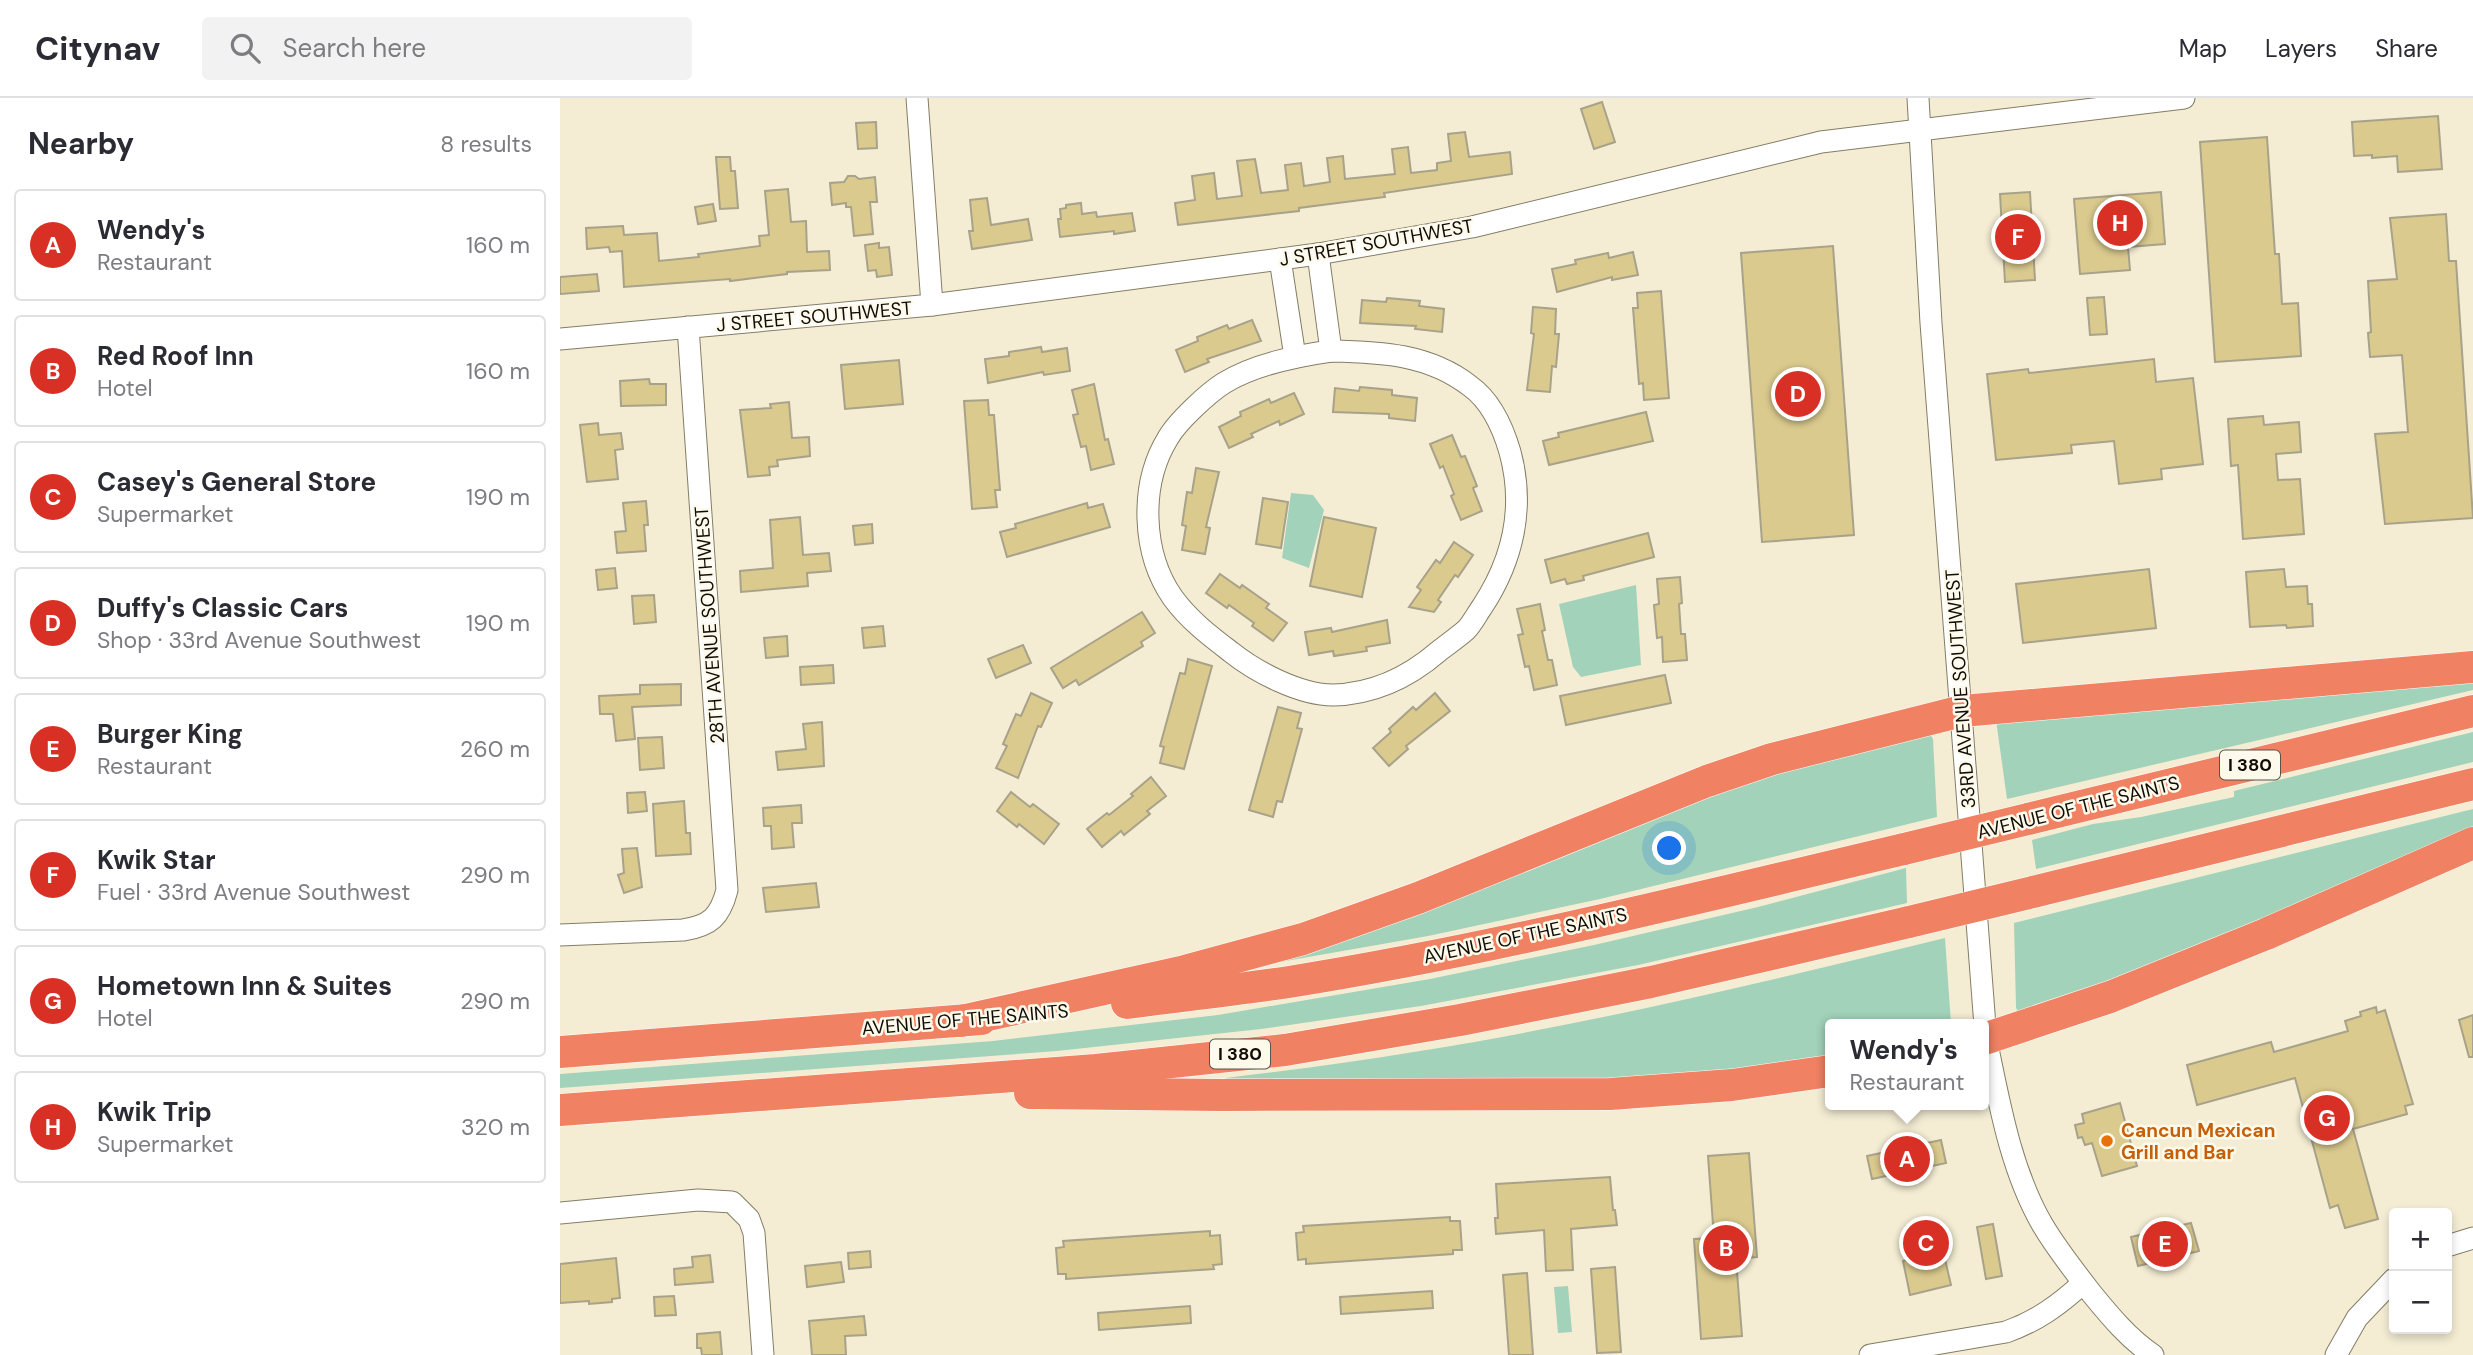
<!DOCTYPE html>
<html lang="en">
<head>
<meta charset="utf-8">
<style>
  body { margin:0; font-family:"DM Sans",sans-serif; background:#f2f2f3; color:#2b2b33 }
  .controls { position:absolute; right:21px; bottom:21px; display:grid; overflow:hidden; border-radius:7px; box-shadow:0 4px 10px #0003 }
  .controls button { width:63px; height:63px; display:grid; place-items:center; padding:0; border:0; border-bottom:2px solid #e1e1e2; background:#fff; color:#2b2b33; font:35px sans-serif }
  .you { position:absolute; left:1110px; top:751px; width:24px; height:24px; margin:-18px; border:5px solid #fff; border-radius:50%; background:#1a73e8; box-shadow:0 0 0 10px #1a73e833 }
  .badge { display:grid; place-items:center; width:46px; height:46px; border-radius:50%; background:#d93025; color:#fff; font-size:23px; font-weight:700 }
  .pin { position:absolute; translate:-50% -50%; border:4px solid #fff; box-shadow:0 2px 7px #0006 }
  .popup { position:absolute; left:1265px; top:921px; width:164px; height:91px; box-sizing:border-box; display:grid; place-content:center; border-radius:7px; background:#fff; filter:drop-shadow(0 2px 5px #0005); font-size:23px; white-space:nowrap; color:#7c7c81 }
  .popup b { font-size:26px; color:#2b2b33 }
  .popup::after { content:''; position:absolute; left:50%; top:100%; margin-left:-14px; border:14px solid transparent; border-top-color:#fff }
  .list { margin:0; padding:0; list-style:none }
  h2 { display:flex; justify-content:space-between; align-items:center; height:91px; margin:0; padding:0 28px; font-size:30px }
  h2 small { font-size:23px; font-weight:400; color:#7c7c81 }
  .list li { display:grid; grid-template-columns:46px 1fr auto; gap:21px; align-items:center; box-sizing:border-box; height:112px; margin:0 14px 14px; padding:0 14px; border:2px solid #e1e1e2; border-radius:7px }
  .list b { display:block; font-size:26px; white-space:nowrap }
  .list p { margin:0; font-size:23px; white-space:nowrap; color:#7c7c81 }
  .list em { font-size:23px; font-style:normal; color:#7c7c81 }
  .icon { flex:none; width:38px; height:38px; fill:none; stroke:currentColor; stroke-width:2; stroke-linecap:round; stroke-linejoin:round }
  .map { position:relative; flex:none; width:1913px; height:1257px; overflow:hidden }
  header { display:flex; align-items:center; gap:42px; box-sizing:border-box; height:98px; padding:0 35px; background:#fff; border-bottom:2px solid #e1e1e2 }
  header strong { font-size:33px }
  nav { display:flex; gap:38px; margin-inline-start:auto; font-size:24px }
  .search { width:490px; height:63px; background:#f2f2f3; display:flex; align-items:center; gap:18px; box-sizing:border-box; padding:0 24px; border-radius:7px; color:#7c7c81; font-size:26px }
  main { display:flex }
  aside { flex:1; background:#fff }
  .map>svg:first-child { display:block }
  .green { fill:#a2d2b9 }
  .building { fill:#daca8e; stroke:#a8a28a; stroke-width:2 }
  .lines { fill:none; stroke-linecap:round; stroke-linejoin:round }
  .minor-casing { stroke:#837d66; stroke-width:23 }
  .highway-casing { stroke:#fff; stroke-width:33 }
  .minor { stroke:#fff; stroke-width:21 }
  .highway { stroke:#f08163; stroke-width:32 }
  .highway-bridge-casing { stroke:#fff; stroke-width:33; stroke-linecap:butt }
  .highway-bridge { stroke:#f08163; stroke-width:32 }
  .food-dot { fill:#e8710a; stroke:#fefaeb; stroke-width:2.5 }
  .labels { text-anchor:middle; stroke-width:5; stroke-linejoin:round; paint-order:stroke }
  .shield { fill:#fefaeb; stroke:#57544b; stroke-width:2 }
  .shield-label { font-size:18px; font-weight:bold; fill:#100d06 }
  .street-label { font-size:19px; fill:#100d06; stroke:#fefaeb }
  .food-label { font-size:19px; font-weight:bold; fill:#c56008; stroke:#fefaeb; text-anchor:start }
</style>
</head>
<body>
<header>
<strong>Citynav</strong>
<div class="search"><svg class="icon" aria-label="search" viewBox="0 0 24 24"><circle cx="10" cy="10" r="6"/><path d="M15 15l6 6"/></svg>Search here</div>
<nav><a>Map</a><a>Layers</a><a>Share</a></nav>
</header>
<main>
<aside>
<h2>Nearby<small>8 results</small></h2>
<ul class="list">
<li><span class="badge">A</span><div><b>Wendy's</b><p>Restaurant</p></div><em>160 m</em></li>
<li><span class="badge">B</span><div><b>Red Roof Inn</b><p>Hotel</p></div><em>160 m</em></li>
<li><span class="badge">C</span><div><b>Casey's General Store</b><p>Supermarket</p></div><em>190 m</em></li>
<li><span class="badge">D</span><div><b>Duffy's Classic Cars</b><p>Shop · 33rd Avenue Southwest</p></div><em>190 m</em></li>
<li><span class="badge">E</span><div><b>Burger King</b><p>Restaurant</p></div><em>260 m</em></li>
<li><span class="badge">F</span><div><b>Kwik Star</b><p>Fuel · 33rd Avenue Southwest</p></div><em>290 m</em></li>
<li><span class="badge">G</span><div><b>Hometown Inn &amp; Suites</b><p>Hotel</p></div><em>290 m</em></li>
<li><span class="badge">H</span><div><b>Kwik Trip</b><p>Supermarket</p></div><em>320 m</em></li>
</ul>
</aside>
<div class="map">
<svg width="1913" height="1257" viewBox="0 0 1913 1257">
  <rect width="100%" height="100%" fill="#f4edd4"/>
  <g class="green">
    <path d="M731,395L753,397L764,412L749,470L722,460Z"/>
    <path d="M1076,487L1081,567L1021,579L1013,569L999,506Z"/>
    <path d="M1913,577V592L1447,701L1436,622Z"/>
    <path d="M1913,634V664L1476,771L1472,742L1533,726L1581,719L1674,699V693Z"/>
    <path d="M1369,635L1373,641L1377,719L1040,801L868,838L663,874L1167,688Z"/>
    <path d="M1913,711V733L1640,853L1459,919L1456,909L1454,825Z"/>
    <path d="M1346,770L1347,805L1078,867L861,908L701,931L497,953L0,990V976L433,943L658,917L870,881L1034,847L1198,809Z"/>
    <path d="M1385,840L1391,926H1270V958L1159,979L1036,987L663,983L666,980C731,972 796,964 860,953C1036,925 1212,882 1385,840Z"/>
    <path d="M1008,1188L1012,1234L998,1235L994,1189Z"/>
  </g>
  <g class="building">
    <path d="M1042,4L1055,44L1034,51L1021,11Z"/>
    <path d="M1878,18L1882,71L1838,74L1837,58L1812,60V57L1794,58L1792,24Z"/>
    <path d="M316,24L317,50L298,51L296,25Z"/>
    <path d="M905,34L909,59L950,54L952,76L824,95L825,99L739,110V113L618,127L615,105L635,102L632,78L654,75L657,101L682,98L677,63L695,61L701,95L728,92L725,67L741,65L744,88L770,84L767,60L783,58L785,81L835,76L832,51L848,49L851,75L877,72V65L891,63L888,36Z"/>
    <path d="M1707,39L1715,156H1719L1722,206L1738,205L1741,258L1655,264L1640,44Z"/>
    <path d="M156,59H170L171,73H175L178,110L160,111Z"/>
    <path d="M288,78H295L299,81L315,79L317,104H310L313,136L294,138L291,109H286V105L272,107L270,85L284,84Z"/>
    <path d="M228,91L231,124L246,123L247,154L269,153L270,172L227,174V176L170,183V181L64,189L62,153L50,154L49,149L27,151L26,130L63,128L64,137L97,135L99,163L139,159L138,156L200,148L199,138L209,137L205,93Z"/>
    <path d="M1470,94L1475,182L1445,184L1440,96Z"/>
    <path d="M1601,94L1605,146L1568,149L1570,172L1520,176L1514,101Z"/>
    <path d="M427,100L431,127L468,121L472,142L412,151L409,133H413L410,102Z"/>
    <path d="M521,105L522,116L536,114L537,119L572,115L575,133L554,136V133L500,139L498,121H501L500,111L506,110V107Z"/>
    <path d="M153,106L156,123L138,126L135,109Z"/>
    <path d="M1886,116L1889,163H1896L1913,420L1825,426L1815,336L1848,334L1842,257L1810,259L1808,235L1811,234L1808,183L1837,181L1830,120Z"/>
    <path d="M319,145V150L329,149L332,177L317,179L316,172L308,173L305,147Z"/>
    <path d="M1273,148L1294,437L1202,444L1181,155Z"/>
    <path d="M1073,154L1078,177L1052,182V179L997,194L992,171L1016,166L1015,162L1048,155L1049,160Z"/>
    <path d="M37,176L39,193L0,196V179Z"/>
    <path d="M1101,193L1109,300L1084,302L1083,285L1079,286L1073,210H1078L1077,195Z"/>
    <path d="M1544,199L1547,236L1530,237L1527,200Z"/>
    <path d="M827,200L860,203L859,208L884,211L882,234L855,231L856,228L800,225L802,202L826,204Z"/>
    <path d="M973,209L996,211L995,236H999L996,269L992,268L990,294L967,292L974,236L971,235Z"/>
    <path d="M692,222L701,243L647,261L649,264L625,274L616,252L638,243L637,239L667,227L669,231Z"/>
    <path d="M481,249L482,254L507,250L510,273L484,277L483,274L428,285L425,261L449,258V254Z"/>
    <path d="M1594,261L1596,284L1633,280L1643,366L1601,371L1602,381L1559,386L1554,343L1511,347L1512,355L1436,362L1427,276L1468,271L1469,275Z"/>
    <path d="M339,262L343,306L285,311L281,267Z"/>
    <path d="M89,281L90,286H106V307L61,308L60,283Z"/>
    <path d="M534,286L545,342L548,341L554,366L531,372L526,348L521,349L513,317L518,316L512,292Z"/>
    <path d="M800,289L832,292V297L857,300L855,323L829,320V316L773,314L775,290L799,293Z"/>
    <path d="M734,295L744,316L720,327L719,323L691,336L693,339L669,350L659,329L681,318L680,314L709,301L711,305Z"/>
    <path d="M428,302L429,317H434L440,392H435L437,409L412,411L404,303Z"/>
    <path d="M229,304L232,340L249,339L250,358L217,362L218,368L209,369L210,377L188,379L180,312L211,310L210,306Z"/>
    <path d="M1086,314L1093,343L989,367L983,343L999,339L998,335Z"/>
    <path d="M1703,318L1704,327L1739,324L1741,354L1716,356L1718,382L1740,381L1744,436L1683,441L1678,367L1671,368L1668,321Z"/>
    <path d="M38,325L39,337L61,335L63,351L55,352L58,381L27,384L20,327Z"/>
    <path d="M892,337L901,359L905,358L917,388L913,390L922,413L901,422L891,398L894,396L883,368L880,370L870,346Z"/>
    <path d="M636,370L659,374L646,429L650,430L645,456L622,452L626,428L622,427L627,394L632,395Z"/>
    <path d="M703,400L728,404L721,450L696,446Z"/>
    <path d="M86,403L88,427H84L86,453L57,455L55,434L66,433L63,405Z"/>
    <path d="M527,405L528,410L543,406L550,429L447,459L440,434L456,430L455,426Z"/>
    <path d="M240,419L243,457L269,455L271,473L247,475L248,488L181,494L180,473L213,470L210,422Z"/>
    <path d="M764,419L816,430L802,499L750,488Z"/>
    <path d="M312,426L313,445L295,447L293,428Z"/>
    <path d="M1088,435L1094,459L1023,478L1024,482L1007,486L1005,481L991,485L985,462Z"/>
    <path d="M894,444L913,457L898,479L895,477L878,502L881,504L874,514L849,509L861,492L857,489L876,462L880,465Z"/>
    <path d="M55,470L57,490L38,492L36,472Z"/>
    <path d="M1589,471L1596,530L1463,545L1456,486Z"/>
    <path d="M1724,471L1726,489L1747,488L1748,506H1752L1753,528L1727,530L1726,527L1690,529L1686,474Z"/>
    <path d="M660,476L680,490L682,487L709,506L706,510L727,525L713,543L692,528L694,525L669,507L667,510L646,495Z"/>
    <path d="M1120,479L1122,505L1119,506L1121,536H1125L1127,562L1103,564L1102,539L1097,540L1094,507L1099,506L1097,481Z"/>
    <path d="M94,497L96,524L74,526L72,498Z"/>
    <path d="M980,506L985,532L982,533L988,562H992L997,587L974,592L969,568L965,569L958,537L963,536L957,511Z"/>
    <path d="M582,514L595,535L581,544L583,548L519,587L516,582L503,590L491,570Z"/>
    <path d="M827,522L830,545L806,549L807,553L774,558L773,553L749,557L745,534L771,530L772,534Z"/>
    <path d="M323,528L325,548L304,550L302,530Z"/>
    <path d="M227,538L228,558L206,560L204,540Z"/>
    <path d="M463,547L471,565L436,580L428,561Z"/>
    <path d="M628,561L652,568L624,671L600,665L604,649L600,648L620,575L625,576Z"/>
    <path d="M273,567L274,585L241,587L240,569Z"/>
    <path d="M1105,577L1111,605L1006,627L1000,598Z"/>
    <path d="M121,586V607L72,609L75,641L56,643L53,616H40L39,598L80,596V587Z"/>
    <path d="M471,595L492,605L481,629L478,628L458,680L436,670L447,648L443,646L456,616L461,618Z"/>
    <path d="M875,595L890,613L846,648L848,651L829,668L813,650L831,634L829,631L853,609L856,612Z"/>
    <path d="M718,609L741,615L737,630L742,631L722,704L717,703L713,719L689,712Z"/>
    <path d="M262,624L264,668L218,672L216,654L246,651L243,626Z"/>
    <path d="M102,639L104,670L80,672L78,640Z"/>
    <path d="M591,679L606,698L587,713L590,716L564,737L561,733L542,749L527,731L547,715L549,717L573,698L571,696Z"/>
    <path d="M85,694L87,713L68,715L67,695Z"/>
    <path d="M451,694L470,709L473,706L499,726L484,746L459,726L457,729L437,713Z"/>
    <path d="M124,703L126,735H130L131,756L96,758L93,706Z"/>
    <path d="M241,707L242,725H232L234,749L212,751L211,728H204L203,710Z"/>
    <path d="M77,750L82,789L64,795L58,777L64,775L62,751Z"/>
    <path d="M256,785L259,809L206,814L203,790Z"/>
    <path d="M1816,909L1817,915L1825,912L1853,1006L1845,1008L1847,1016L1793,1031L1818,1121L1785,1130L1778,1107L1770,1110L1735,980L1637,1007L1627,967L1711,944L1714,954L1788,933L1785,923L1801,918L1800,914Z"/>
    <path d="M1913,917V959H1909L1899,922Z"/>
    <path d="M1560,1005L1577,1068L1542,1078L1532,1045L1525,1047L1522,1039L1518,1040L1515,1027L1524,1025L1522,1016Z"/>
    <path d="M1381,1042L1386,1065L1312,1081L1307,1058Z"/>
    <path d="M1189,1055L1197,1159L1176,1161L1182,1238L1141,1241L1134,1141L1154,1140L1148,1058Z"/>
    <path d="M1050,1079L1053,1112H1055L1057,1127L1011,1131L1013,1172L986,1173L984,1132L936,1136L935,1120H938L936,1086Z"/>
    <path d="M890,1119V1123H900L902,1152H893V1156L746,1166V1161L738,1162L736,1135L744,1134L743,1128Z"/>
    <path d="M1376,1123L1391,1187L1350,1197L1343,1163L1355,1160L1348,1130Z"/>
    <path d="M1631,1125L1639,1153L1578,1168L1571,1139Z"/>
    <path d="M1433,1126L1442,1178L1426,1181L1417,1129Z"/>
    <path d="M650,1133V1138L660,1137L662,1166L653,1167L654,1171L506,1181V1176H498L496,1150L504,1149L503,1143Z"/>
    <path d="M310,1153L311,1169L289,1171L288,1155Z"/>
    <path d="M150,1157L153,1184L115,1187L114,1171L133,1169L132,1159Z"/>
    <path d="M56,1160L60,1200L52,1201V1204L29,1206V1203L0,1205V1166Z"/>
    <path d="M281,1164L284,1184L247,1189L245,1168Z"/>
    <path d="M1055,1169L1061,1254L1037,1255L1031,1171Z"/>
    <path d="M967,1175L973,1257H949L943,1177Z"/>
    <path d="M872,1193L873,1210L781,1216L780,1199Z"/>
    <path d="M114,1198L116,1217L95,1218L94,1199Z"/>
    <path d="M630,1208L631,1225L539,1232L538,1215Z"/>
    <path d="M304,1218L306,1237L285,1238L286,1257H252L249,1223Z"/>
    <path d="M160,1234L162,1257H142L141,1250H137V1236Z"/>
  </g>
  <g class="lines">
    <g class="minor-casing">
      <g id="minor">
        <path d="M357,0L372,207"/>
        <path d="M1358,0L1371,225L1426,941C1439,1003 1450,1070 1482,1126C1496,1150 1515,1174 1532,1196C1550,1218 1569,1241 1593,1257"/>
        <path d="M758,156L771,253"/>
        <path d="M720,161L735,259"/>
        <path d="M0,241L372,207L758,156L912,129L1261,44L1624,0"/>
        <path d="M771,253C821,254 869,256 910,288C931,303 943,330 950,354C965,409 953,462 922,509C917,516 912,526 906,532C898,539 888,546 879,553C849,579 814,596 773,597C740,597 696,574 671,554C650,538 629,522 613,500C582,456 579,387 608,340C617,324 648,295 664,285C695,266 736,258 771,253Z"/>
        <path d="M0,837L123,832C150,828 160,819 167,792L128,229"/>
        <path d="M0,1115L138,1102L172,1104L189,1121L194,1135L203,1257"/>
        <path d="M1887,1148L1913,1140"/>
        <path d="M1310,1257L1446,1234C1477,1223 1499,1207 1523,1185"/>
        <path d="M1776,1257L1797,1220L1834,1181"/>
      </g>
    </g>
    <g class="highway-casing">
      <g id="highway">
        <path d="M1468,721L1913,613"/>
        <path d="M1473,794L1913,686"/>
        <path d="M567,905C621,898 675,892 729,884C936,851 1140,799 1344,751"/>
        <path d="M401,923L625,873L743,841L858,800L1147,683L1212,661L1402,613L1913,569"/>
        <path d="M1424,941L1550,899L1706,836L1913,745"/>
        <path d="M0,954L421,921"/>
        <path d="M470,995L661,997L1050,996L1172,987L1270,973"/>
        <path d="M0,1012L536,972L725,952L900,922L1091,884L1349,824"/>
      </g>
    </g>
    <use href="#minor" class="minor"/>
    <use href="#highway" class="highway"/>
    <g class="highway-bridge-casing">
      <g id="highway-bridge">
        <path d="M1344,751L1468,721"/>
        <path d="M1349,824L1473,794"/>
      </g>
    </g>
    <use href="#highway-bridge" class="highway-bridge"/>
  </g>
  <circle class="food-dot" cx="1547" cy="1043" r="7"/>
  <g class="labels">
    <g class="shield">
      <rect x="1660" y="652.5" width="60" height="29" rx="5"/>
      <rect x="650" y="941.5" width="60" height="29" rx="5"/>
    </g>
    <g class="shield-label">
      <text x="1690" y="673">I 380</text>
      <text x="680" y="962">I 380</text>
    </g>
    <g class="street-label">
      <text transform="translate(816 144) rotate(-10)" y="7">J STREET SOUTHWEST</text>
      <text transform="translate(254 218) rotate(-5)" y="7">J STREET SOUTHWEST</text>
      <text transform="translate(149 527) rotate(-94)" y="7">28TH AVENUE SOUTHWEST</text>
      <text transform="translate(1400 591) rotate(-94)" y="7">33RD AVENUE SOUTHWEST</text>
      <text transform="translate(1518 709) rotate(-14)" y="7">AVENUE OF THE SAINTS</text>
      <text transform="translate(965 837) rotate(-12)" y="7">AVENUE OF THE SAINTS</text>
      <text transform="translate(405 921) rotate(-5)" y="7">AVENUE OF THE SAINTS</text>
    </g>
    <g class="food-label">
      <text x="1561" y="1039">Cancun Mexican<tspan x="1561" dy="22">Grill and Bar</tspan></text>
    </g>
  </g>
</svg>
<div class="controls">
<button>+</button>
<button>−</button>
</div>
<div class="you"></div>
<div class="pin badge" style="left:1347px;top:1061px">A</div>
<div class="popup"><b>Wendy's</b>Restaurant</div>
<div class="pin badge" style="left:1166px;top:1150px">B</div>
<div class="pin badge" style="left:1366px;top:1145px">C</div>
<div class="pin badge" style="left:1238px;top:296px">D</div>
<div class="pin badge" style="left:1605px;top:1146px">E</div>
<div class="pin badge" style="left:1458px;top:139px">F</div>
<div class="pin badge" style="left:1767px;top:1020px">G</div>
<div class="pin badge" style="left:1560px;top:125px">H</div>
</div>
</main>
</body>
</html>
